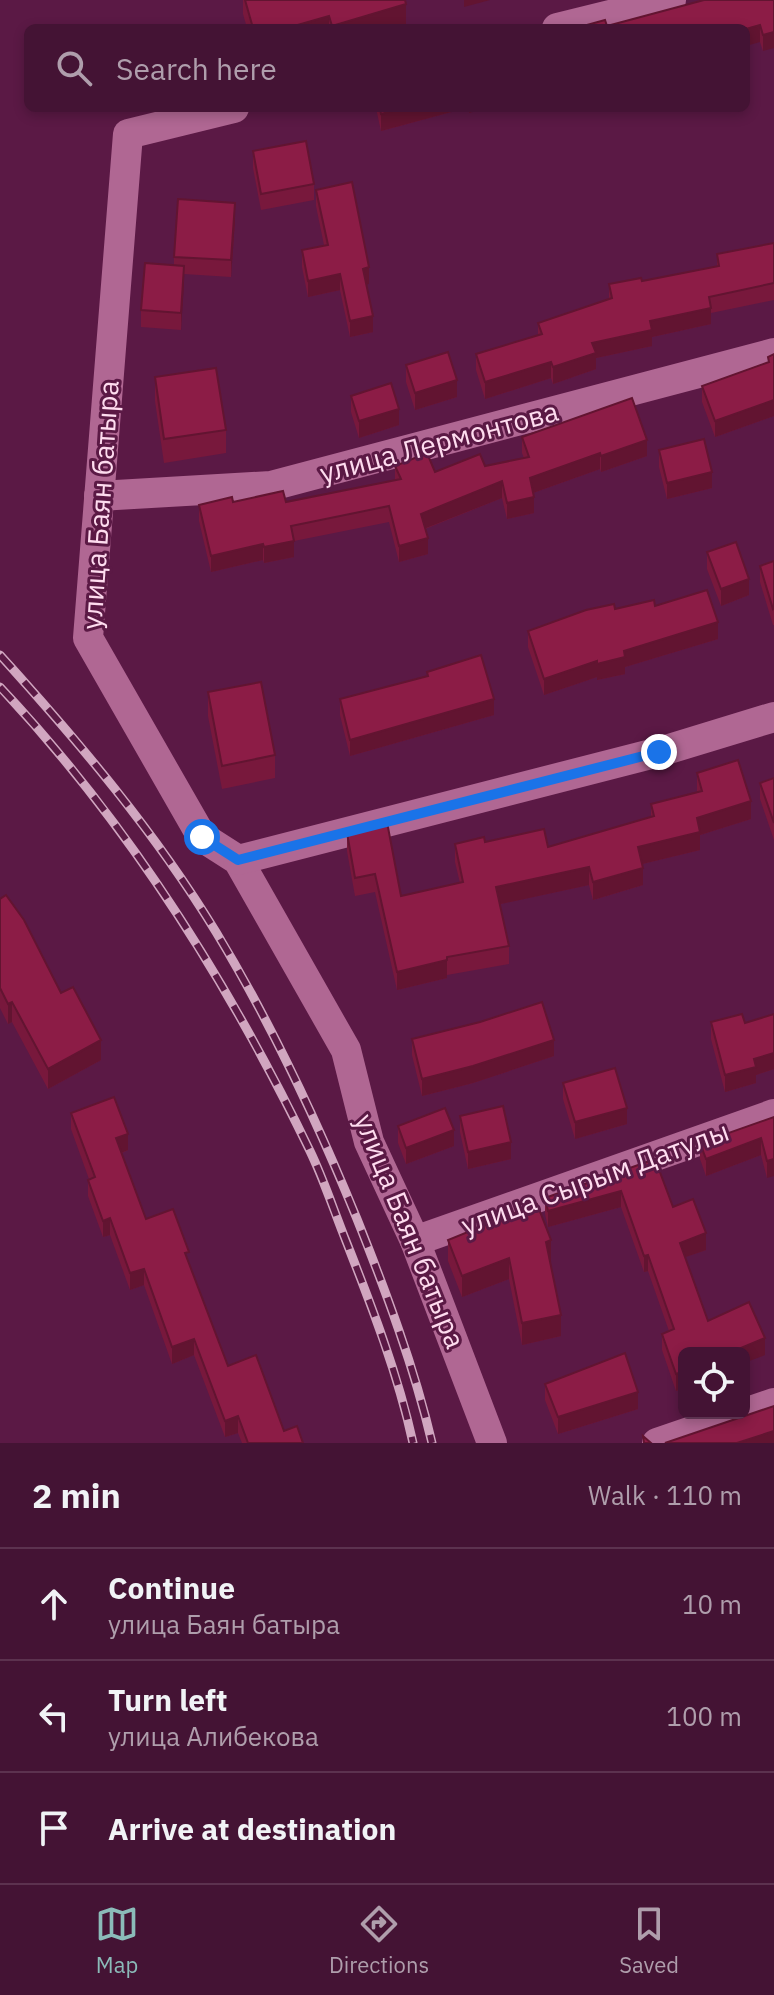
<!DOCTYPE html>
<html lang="en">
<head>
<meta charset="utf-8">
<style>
  body { margin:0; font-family:"IBM Plex Sans",sans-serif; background:#4e2040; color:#f1f3f6 }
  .controls { position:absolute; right:24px; bottom:24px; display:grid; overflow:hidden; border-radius:12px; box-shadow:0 4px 12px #0003 }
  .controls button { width:72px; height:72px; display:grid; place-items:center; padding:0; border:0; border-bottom:2px solid #5c324f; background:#441334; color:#f1f3f6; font:40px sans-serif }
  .stop { position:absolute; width:24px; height:24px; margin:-18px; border:6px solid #1a73e8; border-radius:50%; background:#fff }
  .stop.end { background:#1a73e8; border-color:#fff; box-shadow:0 2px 8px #0008 }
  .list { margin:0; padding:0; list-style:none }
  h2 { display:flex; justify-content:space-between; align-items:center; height:104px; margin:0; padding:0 32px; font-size:34px }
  h2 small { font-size:26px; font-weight:400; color:#af9eac }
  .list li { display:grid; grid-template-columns:52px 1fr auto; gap:24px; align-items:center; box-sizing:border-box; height:112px; padding:0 32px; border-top:2px solid #5c324f }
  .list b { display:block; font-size:30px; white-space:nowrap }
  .list p { margin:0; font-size:26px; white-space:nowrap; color:#af9eac }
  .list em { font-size:26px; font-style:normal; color:#af9eac }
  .icon { flex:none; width:44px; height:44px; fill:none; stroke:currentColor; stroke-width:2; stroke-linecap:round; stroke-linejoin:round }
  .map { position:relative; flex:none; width:774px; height:1443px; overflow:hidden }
  .search { position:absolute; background:#441334; box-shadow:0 4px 12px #0003; left:24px; right:24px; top:24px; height:88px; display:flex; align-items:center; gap:20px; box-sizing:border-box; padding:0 28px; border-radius:12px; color:#af9eac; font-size:30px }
  .sheet { height:440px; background:#441334 }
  nav { display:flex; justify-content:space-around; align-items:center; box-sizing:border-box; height:112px; border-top:2px solid #5c324f; background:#441334; font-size:22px; color:#af9eac }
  nav a { display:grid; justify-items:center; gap:4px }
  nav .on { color:#8bbbb9 }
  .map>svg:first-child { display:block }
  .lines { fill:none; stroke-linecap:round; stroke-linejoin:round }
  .minor { stroke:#b06793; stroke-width:30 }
  .rail-casing { stroke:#d1a6c0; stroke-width:9 }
  .rail { stroke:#5b1945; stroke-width:6; stroke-dasharray:18; stroke-linecap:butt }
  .wall { fill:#78183c }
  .shaded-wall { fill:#621431 }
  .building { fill:#8c1c46; stroke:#621431; stroke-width:2 }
  .route { stroke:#1a73e8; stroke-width:10 }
  .labels { text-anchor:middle; stroke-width:6; stroke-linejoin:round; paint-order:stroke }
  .street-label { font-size:28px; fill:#fedcef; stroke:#5b1945 }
</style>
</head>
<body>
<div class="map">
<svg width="774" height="1443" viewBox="0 0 774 1443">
  <rect width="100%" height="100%" fill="#5b1945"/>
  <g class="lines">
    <g class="minor">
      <path d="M557,28L671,0"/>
      <path d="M234,108L128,134L88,638L202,837L238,860L346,1050L369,1142L415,1241L492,1443"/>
      <path d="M99,496L271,486L774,353"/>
      <path d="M238,860L659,752L774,717"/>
      <path d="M415,1241L774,1114"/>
      <path d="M657,1443L774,1403"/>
    </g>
    <g class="rail-casing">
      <g id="rail">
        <path d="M0,655C78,741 155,832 216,932C271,1023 317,1121 357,1219C386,1292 414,1366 432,1443"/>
        <path d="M0,687C128,823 229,983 310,1151C324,1180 334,1211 346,1241C372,1307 398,1374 413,1443"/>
      </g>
    </g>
    <use href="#rail" class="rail"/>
  </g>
  <g class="wall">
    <path d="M243,0H405L406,25L395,28H247L243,14Z"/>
    <path d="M774,0L763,51L760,42L746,28L607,26Z"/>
    <path d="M376,108H466L381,131Z"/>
    <path d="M253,151L314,184V200L261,210L253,168Z"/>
    <path d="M316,190L369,284H366L373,332L350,337L340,290L308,297L302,267V250L324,245L316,206Z"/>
    <path d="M235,220L231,277L184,274L181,330L141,327V310L174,266V257Z"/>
    <path d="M774,239V300L711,313V324L652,337V346L596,358V369L553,384L551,378L485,399L476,370V354L538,335V323L609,299V284L642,281L717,266V254L774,243Z"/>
    <path d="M768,357L774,416L715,437L702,402V386L768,362Z"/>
    <path d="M406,365L457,397L415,410L406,382Z"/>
    <path d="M155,377L226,430V453L164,463L155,401Z"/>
    <path d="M351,396L399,425L359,438L351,412Z"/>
    <path d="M522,437L647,456L601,472L600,469L533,493L534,513L507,519L502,498L425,529L428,554L399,562L389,522L294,541V557L264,563L263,560L211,572L199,521V505L233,502H286L395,481V466L435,472L485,466L524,458L522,453Z"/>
    <path d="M659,450L712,488L667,499L659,467Z"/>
    <path d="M707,552L749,595L721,606L707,569Z"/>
    <path d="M774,561V625H773L760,582V566Z"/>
    <path d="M655,606L718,639L625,667V674L597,680V677L544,695L528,647V631L615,609Z"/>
    <path d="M427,672L494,715L350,756L340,715V699L427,677Z"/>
    <path d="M208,692L275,755V778L222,789L208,716Z"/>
    <path d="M697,773L751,819L700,835V850L642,864L643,885L593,900L589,885L500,904L509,946V964L447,975V978L397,990L375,892L355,896L347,851V833L401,896L460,883L455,862V844L485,842L548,847L651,817V804L697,792Z"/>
    <path d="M774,778V840L760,799V783Z"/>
    <path d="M0,899L61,993L101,1060L48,1089L12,1022L8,1024L0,1008Z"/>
    <path d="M774,1014V1069L756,1075V1083L725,1092L711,1039V1022L745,1023Z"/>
    <path d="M412,1039L554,1056L473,1083L422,1096L412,1055Z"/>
    <path d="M563,1083L627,1124L575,1139L563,1099Z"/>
    <path d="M71,1113L128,1150L122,1153L146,1219L189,1263L228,1366L284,1431L303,1443H242L238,1433L225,1437L194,1355L172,1364L144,1285L130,1290L110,1235L103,1237L88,1196V1180L89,1179L71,1129Z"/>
    <path d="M460,1116L511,1159L468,1169L460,1132Z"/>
    <path d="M774,1117L767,1178L761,1155L706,1176L700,1159V1143Z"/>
    <path d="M398,1126L454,1146L406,1164L398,1143Z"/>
    <path d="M655,1159L673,1207L706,1250L685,1257L708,1321L765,1355L684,1353V1388L676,1391L662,1350V1334L669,1331L648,1271L644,1272L621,1207L548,1227L545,1214V1198Z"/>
    <path d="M448,1240L551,1262H550L561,1336L522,1345L509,1279L462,1297L448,1261Z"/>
    <path d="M545,1384L638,1409L558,1434L545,1400Z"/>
  </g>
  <g class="shaded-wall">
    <path d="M464,0H490L464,7Z"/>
    <path d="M406,4V25L395,28H332V26Z"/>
    <path d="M329,16V28H287Z"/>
    <path d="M760,25V42L746,46V29Z"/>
    <path d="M774,32V48L763,51V35Z"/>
    <path d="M405,108H466L381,131V114Z"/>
    <path d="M469,108H487L469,113Z"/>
    <path d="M235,203V220L231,277V260Z"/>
    <path d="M184,266V283L181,330V313Z"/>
    <path d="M369,267V284L363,285V269Z"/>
    <path d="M340,274V290L308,297V281Z"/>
    <path d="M711,308V324L652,337V346L596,358V369L553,384V367L592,343L650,321Z"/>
    <path d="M373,316V332L350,337V321Z"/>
    <path d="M551,362V378L485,399V382Z"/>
    <path d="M457,380V397L415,410V393Z"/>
    <path d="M774,400V416L715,437V421Z"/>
    <path d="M399,409V425L359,438V421Z"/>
    <path d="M647,440V456L601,472V456Z"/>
    <path d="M600,453V469L530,494V478Z"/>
    <path d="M712,472V488L667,499V483Z"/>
    <path d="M502,481V498L421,530V514Z"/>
    <path d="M534,497V513L507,519V503Z"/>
    <path d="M428,538V554L399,562V546Z"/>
    <path d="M294,541V557L264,563V547Z"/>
    <path d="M263,544V560L211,572V556Z"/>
    <path d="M749,579V595L721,606V589Z"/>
    <path d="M718,622V639L625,667V674L597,680V664L624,651Z"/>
    <path d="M597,661V677L544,695V679Z"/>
    <path d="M494,699V715L350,756V740Z"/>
    <path d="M751,801V819L700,835V850L638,865V847L697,818Z"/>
    <path d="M589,867V885L496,905V887Z"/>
    <path d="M643,868V885L593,900V882Z"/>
    <path d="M447,960V978L397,990V972Z"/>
    <path d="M12,1002V1022L8,1024V1004Z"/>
    <path d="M101,1040V1060L48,1089V1069Z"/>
    <path d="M554,1040V1056L473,1083L422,1096V1079Z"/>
    <path d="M774,1053V1069L756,1075V1083L725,1092V1075L754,1059Z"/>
    <path d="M627,1108V1124L575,1139V1122Z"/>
    <path d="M454,1130V1146L406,1164V1148Z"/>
    <path d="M128,1134V1150L116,1155V1138Z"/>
    <path d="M761,1138V1155L706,1176V1159Z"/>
    <path d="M511,1142V1159L468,1169V1152Z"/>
    <path d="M774,1159V1176L767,1178V1161Z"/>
    <path d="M621,1191V1207L548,1227V1211Z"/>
    <path d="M110,1218V1235L103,1237V1221Z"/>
    <path d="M706,1233V1250L680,1259V1243Z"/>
    <path d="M551,1240V1262L546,1264V1242Z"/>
    <path d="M648,1255V1271L644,1272V1256Z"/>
    <path d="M509,1258V1279L462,1297V1276Z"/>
    <path d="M144,1269V1285L130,1290V1273Z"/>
    <path d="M561,1315V1336L522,1345V1323Z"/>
    <path d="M765,1338V1355L744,1363V1353H729Z"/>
    <path d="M194,1339V1355L172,1364V1347Z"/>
    <path d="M684,1371V1388L676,1391V1374Z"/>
    <path d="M638,1392V1409L558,1434V1417Z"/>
    <path d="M238,1416V1433L225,1437V1421Z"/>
    <path d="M774,1431V1443H737Z"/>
  </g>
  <g class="building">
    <path d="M245,0H405L406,4L332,26L329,16L287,28H253Z"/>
    <path d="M704,0H774V32L763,35L760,25L746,29V28H576L605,20L607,26Z"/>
    <path d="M380,108H405L381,114Z"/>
    <path d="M306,141L314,184L261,194L253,151Z"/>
    <path d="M352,182L369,267L363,269L373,316L350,321L340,274L308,281L302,250L328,245L316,190Z"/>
    <path d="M178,199L235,203L231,260L174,257Z"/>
    <path d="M774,243V283L709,297L711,308L650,321L652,330L592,343L596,353L553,367L551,362L485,382L476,354L542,334L538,323L612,298L609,284L641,278L642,281L719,266L717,254Z"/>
    <path d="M145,263L184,266L181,313L141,310Z"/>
    <path d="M448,352L457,380L415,393L406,365Z"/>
    <path d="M774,354V400L715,421L702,386L769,362L768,357Z"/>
    <path d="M216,368L226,430L164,439L155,377Z"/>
    <path d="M391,383L399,409L359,421L351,396Z"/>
    <path d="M632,398L647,440L601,456L600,453L530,478L534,497L507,503L502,481L421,514L428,538L399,546L389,506L291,526L294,541L264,547L263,544L211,556L199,505L232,497L233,502L283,491L286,502L401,479L395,466L427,453L435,472L480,454L485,466L529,457L522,437Z"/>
    <path d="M704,439L712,472L667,483L659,450Z"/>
    <path d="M736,542L749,579L721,589L707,552Z"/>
    <path d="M774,561V608L773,609L760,566Z"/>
    <path d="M707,590L718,622L624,651L625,657L597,664V661L544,679L528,631L586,610L614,604L615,609L654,600L655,606Z"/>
    <path d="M481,655L494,699L350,740L340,699L428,676L427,672Z"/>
    <path d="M261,682L275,755L222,766L208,692Z"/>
    <path d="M738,760L751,801L697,818L700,832L638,847L643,868L593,882L589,867L496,887L509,946L447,957V960L397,972L375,874L355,878L347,833L387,822L401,896L463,882L455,844L484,837L485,842L544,829L548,847L654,816L651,804L702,791L697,773Z"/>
    <path d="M774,778V823L760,783Z"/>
    <path d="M6,895L24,920L61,993L73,987L101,1040L48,1069L12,1002L8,1004L0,988V899Z"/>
    <path d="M542,1002L554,1040L473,1066L422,1079L412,1039L480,1022Z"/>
    <path d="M742,1014L745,1023L774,1014V1053L754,1059L756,1067L725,1075L711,1022Z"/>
    <path d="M615,1068L627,1108L575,1122L563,1083Z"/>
    <path d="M114,1097L128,1134L116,1138L146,1219L173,1209L189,1252L185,1253L228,1366L256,1355L284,1431L297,1426L303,1443H248L238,1416L225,1421L194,1339L172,1347L144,1269L130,1273L110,1218L103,1221L88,1180L95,1177L71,1113Z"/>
    <path d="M503,1106L511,1142L468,1152L460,1116Z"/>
    <path d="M445,1108L454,1130L406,1148L398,1126Z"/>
    <path d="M774,1117V1159L767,1161L761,1138L706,1159L700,1143Z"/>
    <path d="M655,1159L673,1207L693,1199L706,1233L680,1243L708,1321L749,1302L765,1338L729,1353H684V1371L676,1374L662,1334L674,1329L648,1255L644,1256L621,1191L548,1211L545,1198Z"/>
    <path d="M537,1204L551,1240L546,1242L561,1315L522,1323L509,1258L462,1276L448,1240Z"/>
    <path d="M625,1353L638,1392L558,1417L545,1384Z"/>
    <path d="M774,1406V1431L737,1443H665Z"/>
    <path d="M643,1436L651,1443H644Z"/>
  </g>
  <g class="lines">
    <path class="route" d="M202,837L238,860L659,752"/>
  </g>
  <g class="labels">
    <g class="street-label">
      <text transform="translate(439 442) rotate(-15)" y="10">улица Лермонтова</text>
      <text transform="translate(100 505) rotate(-86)" y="10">улица Баян батыра</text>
      <text transform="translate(595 1178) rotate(-20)" y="10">улица Сырым Датулы</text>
      <text transform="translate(410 1231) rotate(68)" y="10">улица Баян батыра</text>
    </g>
  </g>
</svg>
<div class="controls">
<button><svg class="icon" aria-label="locate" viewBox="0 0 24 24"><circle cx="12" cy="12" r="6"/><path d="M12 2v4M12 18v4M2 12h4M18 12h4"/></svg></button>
</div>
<div class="stop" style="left:202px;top:837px"></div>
<div class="stop end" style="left:659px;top:752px"></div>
<div class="search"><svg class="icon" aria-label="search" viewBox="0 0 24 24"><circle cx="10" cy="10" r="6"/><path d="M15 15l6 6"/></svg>Search here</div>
</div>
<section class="sheet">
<h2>2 min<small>Walk · 110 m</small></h2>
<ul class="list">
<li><svg class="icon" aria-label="ahead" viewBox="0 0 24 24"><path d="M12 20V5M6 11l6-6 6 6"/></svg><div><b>Continue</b><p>улица Баян батыра</p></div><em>10 m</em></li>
<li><svg class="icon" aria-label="left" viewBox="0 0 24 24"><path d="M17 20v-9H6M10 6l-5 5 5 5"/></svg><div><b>Turn left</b><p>улица Алибекова</p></div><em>100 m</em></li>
<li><svg class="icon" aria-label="arrive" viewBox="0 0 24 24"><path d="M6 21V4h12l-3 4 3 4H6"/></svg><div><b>Arrive at destination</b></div></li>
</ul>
</section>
<nav>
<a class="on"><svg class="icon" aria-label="map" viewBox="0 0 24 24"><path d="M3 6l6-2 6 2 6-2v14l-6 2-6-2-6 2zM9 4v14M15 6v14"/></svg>Map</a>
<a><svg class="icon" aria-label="directions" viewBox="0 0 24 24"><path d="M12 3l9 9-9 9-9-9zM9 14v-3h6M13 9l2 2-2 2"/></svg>Directions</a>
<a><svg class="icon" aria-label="saved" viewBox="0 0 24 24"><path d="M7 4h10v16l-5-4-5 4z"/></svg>Saved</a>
</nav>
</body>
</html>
